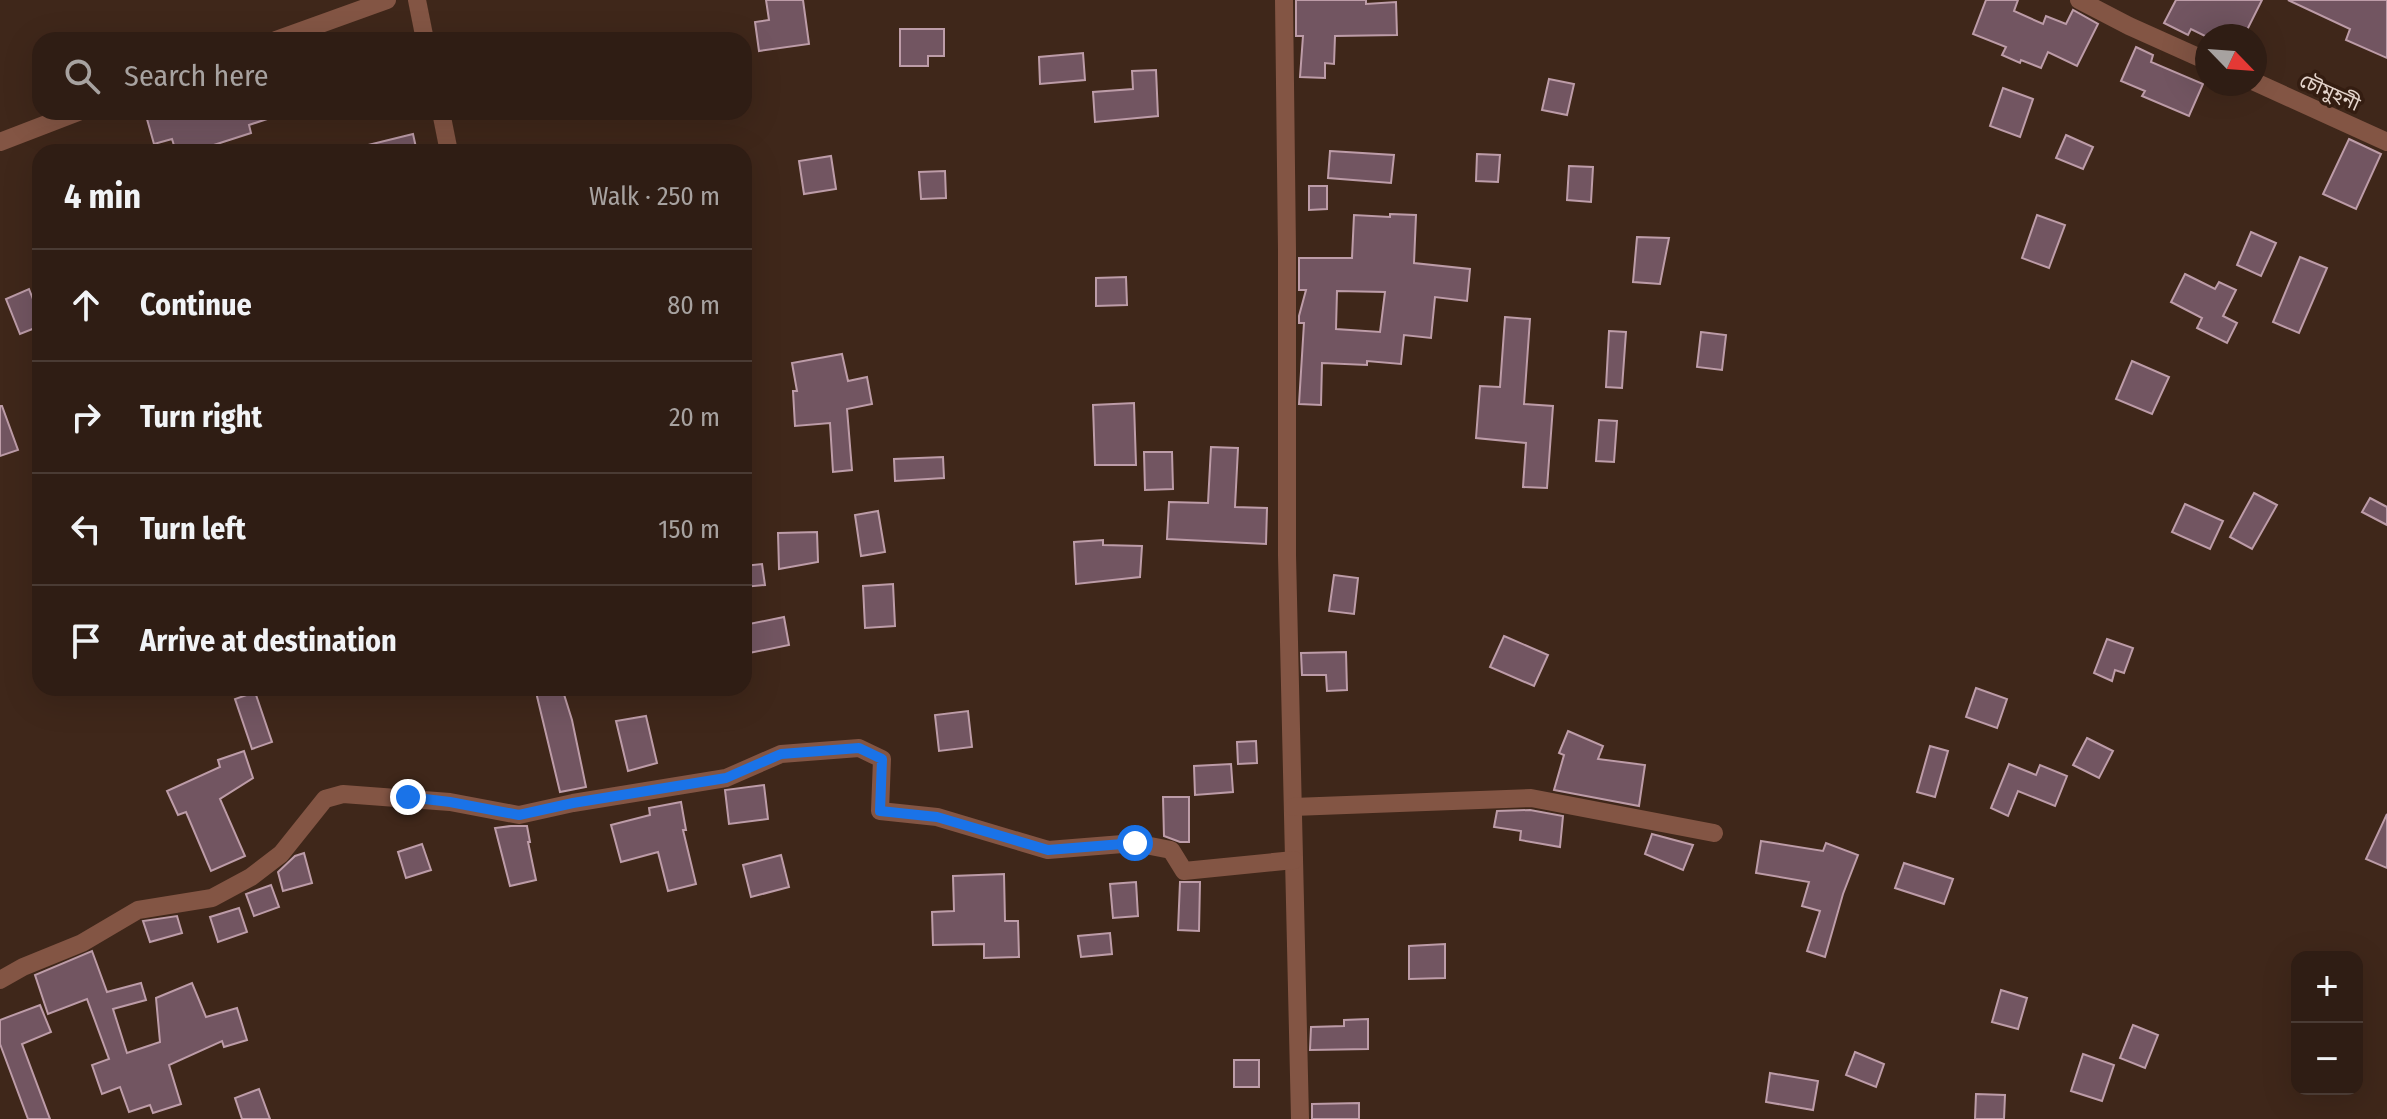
<!DOCTYPE html>
<html lang="en">
<head>
<meta charset="utf-8">
<style>
  body { margin:0; font-family:"Fira Sans Condensed","Noto Sans Bengali",sans-serif; background:#3b2a22; color:#f1f3f6 }
  .controls { position:absolute; right:24px; bottom:24px; display:grid; overflow:hidden; border-radius:16px; box-shadow:0 8px 32px #0002 }
  .controls button { width:72px; height:72px; display:grid; place-items:center; padding:0; border:0; border-bottom:2px solid #4a3b34; background:#2f1d14; color:#f1f3f6; font:40px sans-serif }
  .compass { position:absolute; left:2195px; top:24px; width:72px; height:72px; border-radius:50%; background:#2f1d14; box-shadow:0 8px 32px #0002; rotate:115deg }
  .stop { position:absolute; width:24px; height:24px; margin:-18px; border:6px solid #1a73e8; border-radius:50%; background:#fff }
  .stop.end { background:#1a73e8; border-color:#fff; box-shadow:0 2px 8px #0008 }
  .list { margin:0; padding:0; list-style:none }
  h2 { display:flex; justify-content:space-between; align-items:center; height:104px; margin:0; padding:0 32px; font-size:34px }
  h2 small { font-size:26px; font-weight:400; color:#a7a2a0 }
  .list li { display:grid; grid-template-columns:52px 1fr auto; gap:24px; align-items:center; box-sizing:border-box; height:112px; padding:0 32px; border-top:2px solid #4a3b34 }
  .list b { display:block; font-size:30px; white-space:nowrap }
  .list em { font-size:26px; font-style:normal; color:#a7a2a0 }
  .icon { flex:none; width:44px; height:44px; fill:none; stroke:currentColor; stroke-width:2; stroke-linecap:round; stroke-linejoin:round }
  .map { position:relative; flex:none; width:2387px; height:1119px; overflow:hidden }
  .search { position:absolute; background:#2f1d14; box-shadow:0 8px 32px #0002; left:32px; top:32px; width:720px; height:88px; display:flex; align-items:center; gap:20px; box-sizing:border-box; padding:0 28px; border-radius:24px; color:#a7a2a0; font-size:30px }
  .panel { position:absolute; background:#2f1d14; box-shadow:0 8px 32px #0002; left:32px; top:144px; width:720px; height:552px; border-radius:24px }
  .map>svg:first-child { display:block }
  .building { fill:#725561; stroke:#bd9ca8; stroke-width:2; fill-rule:evenodd }
  .lines { fill:none; stroke-linecap:round; stroke-linejoin:round }
  .street { stroke:#835544; stroke-width:18 }
  .route { stroke:#1a73e8; stroke-width:10 }
  .labels { text-anchor:middle; stroke-width:7; stroke-linejoin:round; paint-order:stroke }
  .street-label { font-size:20px; fill:#e5d5cd; stroke:#341d11 }
</style>
</head>
<body>
<div class="map">
<svg width="2387" height="1119" viewBox="0 0 2387 1119">
  <rect width="100%" height="100%" fill="#3f271a"/>
  <g class="building">
    <path d="M766,0H803L809,44L759,51L755,22L769,20Z"/>
    <path d="M1296,0H1366V4L1396,2L1397,35L1335,36L1334,64L1325,63V78L1300,77L1303,36H1296Z"/>
    <path d="M1986,0H2018L2014,11L2043,24L2046,16L2066,24L2073,10L2098,24L2077,66L2048,52L2041,68L2021,60L2020,63L2002,55L2006,47L1973,34Z"/>
    <path d="M2176,0H2262L2244,36H2205L2191,29L2188,35L2164,23Z"/>
    <path d="M2288,0H2387V58L2346,40L2350,29Z"/>
    <path d="M900,29H944V56H928V66H900Z"/>
    <path d="M2136,47L2153,55L2151,62L2203,84L2189,116L2142,96L2145,91L2121,81Z"/>
    <path d="M1083,53L1085,80L1040,84L1039,57Z"/>
    <path d="M1156,70L1158,116L1095,122L1093,92L1133,89L1132,71Z"/>
    <path d="M1549,79L1574,84L1567,115L1542,110Z"/>
    <path d="M2003,88L2033,99L2020,137L1990,126Z"/>
    <path d="M145,112H278L279,115L249,125L251,133L192,152H176L172,139L154,144Z"/>
    <path d="M413,134L417,152H365L364,146Z"/>
    <path d="M2066,135L2093,147L2083,169L2056,158Z"/>
    <path d="M2349,139L2381,154L2356,209L2323,194Z"/>
    <path d="M1330,151L1394,155L1391,183L1328,178Z"/>
    <path d="M1477,154L1500,155L1498,182L1476,181Z"/>
    <path d="M831,156L836,189L804,194L799,161Z"/>
    <path d="M1569,166L1593,167L1591,202L1567,200Z"/>
    <path d="M945,171L946,198L921,199L919,172Z"/>
    <path d="M1309,186H1327V209L1309,210Z"/>
    <path d="M1390,214L1416,215L1414,263L1470,269L1467,301L1435,297L1431,338L1404,335L1401,364L1367,361V365L1322,363L1321,405L1299,404L1304,323H1299V316L1306,290H1299V258H1352L1354,215L1390,217ZM1337,291L1385,292L1380,332L1336,329Z"/>
    <path d="M2037,215L2065,225L2049,268L2022,258Z"/>
    <path d="M2251,232L2276,243L2261,276L2237,265Z"/>
    <path d="M1637,237L1669,238L1660,284L1633,282Z"/>
    <path d="M2300,257L2327,268L2299,333L2273,322Z"/>
    <path d="M2185,274L2215,289L2219,282L2236,290L2223,316L2237,323L2227,343L2197,328L2202,318L2171,302Z"/>
    <path d="M1126,277L1127,305L1096,306V278Z"/>
    <path d="M29,289L40,317V326L20,334L6,299Z"/>
    <path d="M1505,317L1530,319L1524,404L1553,406L1547,488L1523,487L1526,443L1476,438L1480,386L1500,387Z"/>
    <path d="M1609,331L1626,332L1622,388L1606,387Z"/>
    <path d="M1701,332L1726,335L1722,370L1697,367Z"/>
    <path d="M842,354L848,381L867,377L872,404L847,409L852,470L833,472L830,423L795,426L793,391H797L792,363Z"/>
    <path d="M2132,361L2169,377L2152,414L2116,399Z"/>
    <path d="M1134,403L1136,465H1095L1093,405Z"/>
    <path d="M0,406H2L18,450L0,456Z"/>
    <path d="M1599,420L1617,421L1614,462L1596,461Z"/>
    <path d="M1211,447L1238,448L1235,507L1267,508L1266,544L1167,539L1169,502L1208,503Z"/>
    <path d="M1144,452H1172L1173,489L1145,490Z"/>
    <path d="M943,457L944,478L895,481L894,459Z"/>
    <path d="M2254,493L2277,505L2252,549L2230,537Z"/>
    <path d="M2370,498L2387,507V525L2362,512Z"/>
    <path d="M2185,504L2223,521L2210,549L2172,532Z"/>
    <path d="M878,511L885,552L861,556L855,515Z"/>
    <path d="M817,532L818,562L779,569L778,533Z"/>
    <path d="M1103,540V545L1142,546L1140,577L1076,584L1074,542Z"/>
    <path d="M762,564L765,585L744,587V566Z"/>
    <path d="M1334,575L1358,578L1354,614L1329,611Z"/>
    <path d="M893,584L895,626L865,628L863,586Z"/>
    <path d="M784,617L789,645L744,654V625Z"/>
    <path d="M1504,636L1548,655L1534,686L1490,667Z"/>
    <path d="M2107,639L2133,648L2124,673L2115,670L2112,681L2094,673Z"/>
    <path d="M1346,652L1347,690L1327,691L1326,675H1302L1301,653Z"/>
    <path d="M535,688H562L572,720L586,787L560,792Z"/>
    <path d="M1976,688L2007,699L1997,728L1966,717Z"/>
    <path d="M255,692L272,742L252,749L235,699Z"/>
    <path d="M968,711L972,747L939,751L935,715Z"/>
    <path d="M646,716L657,763L628,771L616,721Z"/>
    <path d="M1568,731L1603,746L1598,759L1645,765L1639,806L1554,790L1564,755L1559,753Z"/>
    <path d="M2087,738L2113,751L2099,778L2073,765Z"/>
    <path d="M1256,741L1257,763L1238,764L1237,742Z"/>
    <path d="M1930,746L1948,751L1935,797L1917,792Z"/>
    <path d="M244,751L253,778L220,799L245,856L211,871L186,812L178,815L167,791L220,767L218,760Z"/>
    <path d="M1231,764L1233,792L1195,795L1194,766Z"/>
    <path d="M2009,764L2036,775L2040,765L2067,776L2055,806L2018,791L2008,816L1991,808Z"/>
    <path d="M764,785L768,819L729,824L725,790Z"/>
    <path d="M1163,797H1189V842H1180L1164,836Z"/>
    <path d="M681,802L686,830H683L696,884L668,891L658,852L621,862L611,825L650,815L649,808Z"/>
    <path d="M1530,810L1563,816L1560,847L1520,840L1521,831L1494,827L1497,811Z"/>
    <path d="M2387,814V868L2366,859Z"/>
    <path d="M511,826H527L530,842H528L536,880L510,886L495,828Z"/>
    <path d="M1652,834L1693,845L1683,870L1645,854Z"/>
    <path d="M1761,841L1823,851L1826,843L1858,855L1843,894L1825,957L1807,951L1820,911L1802,906L1809,882L1756,873Z"/>
    <path d="M422,844L431,870L406,878L398,852Z"/>
    <path d="M304,853L312,883L283,891L278,872L295,856Z"/>
    <path d="M781,855L789,887L751,897L743,865Z"/>
    <path d="M1904,863L1953,879L1944,904L1895,888Z"/>
    <path d="M1004,874L1005,921H1018L1019,957L984,958V944L933,945L932,912L954,911L953,876Z"/>
    <path d="M1136,882L1138,916L1113,918L1110,884Z"/>
    <path d="M1180,882H1200L1199,931L1178,930Z"/>
    <path d="M271,885L279,907L254,916L246,894Z"/>
    <path d="M239,908L247,932L218,942L210,917Z"/>
    <path d="M177,916L182,933L150,942L143,921Z"/>
    <path d="M1110,933L1112,954L1081,957L1078,936Z"/>
    <path d="M1445,944V978L1409,979V946Z"/>
    <path d="M92,951L107,992L141,983L146,1000L113,1009L127,1053L160,1042L156,998L192,983L206,1017L237,1008L247,1040L224,1047L222,1041L169,1065L181,1104L153,1113L150,1105L129,1112L120,1087L102,1094L92,1065L109,1059L87,999L48,1014L35,975Z"/>
    <path d="M2001,990L2027,998L2018,1029L1992,1022Z"/>
    <path d="M40,1005L51,1032L22,1044L50,1119H28L0,1044V1020Z"/>
    <path d="M1368,1019V1049L1310,1050L1311,1027L1344,1026V1020Z"/>
    <path d="M2133,1025L2158,1035L2145,1068L2120,1058Z"/>
    <path d="M1855,1052L1884,1064L1876,1087L1846,1075Z"/>
    <path d="M2083,1054L2114,1065L2102,1101L2071,1091Z"/>
    <rect x="1234" y="1060" width="25" height="27"/>
    <path d="M1770,1073L1818,1081L1813,1110L1766,1102Z"/>
    <path d="M259,1089L270,1119H242L235,1098Z"/>
    <path d="M1976,1094L2005,1095L2004,1119H1975Z"/>
    <path d="M1359,1103V1119H1312V1104Z"/>
  </g>
  <g class="lines">
    <g class="street">
      <path d="M417,0L425,40"/>
      <path d="M1284,0L1287,250V555L1300,1119"/>
      <path d="M2079,0L2129,26L2207,61"/>
      <path d="M276,40L387,0"/>
      <path d="M2255,82L2387,142"/>
      <path d="M441,112L449,152"/>
      <path d="M0,142L78,112"/>
      <path d="M1293,807L1531,798L1714,833"/>
      <path d="M0,980L23,967L82,943L138,910L212,898L251,877L281,854L325,799L343,794L450,802L519,815L573,803L726,778L781,754L859,748L882,759L880,811L937,817L1048,850L1135,843L1171,850L1184,871L1294,860"/>
    </g>
  </g>
  <g class="lines">
    <path class="route" d="M408,797L450,802L519,815L573,803L726,778L781,754L859,748L882,759L880,811L937,817L1048,850L1135,843"/>
  </g>
  <g class="labels">
    <g class="street-label">
      <text transform="translate(2330 92) rotate(24)" y="7">চৌমুহনী</text>
    </g>
  </g>
</svg>
<div class="controls">
<button>+</button>
<button>−</button>
</div>
<svg class="compass" viewBox="-18 -18 36 36"><path d="M0-13l5 13h-10z" fill="#e53935"/><path d="M0 13l5-13h-10z" fill="#a7a2a0"/></svg>
<div class="stop" style="left:1135px;top:843px"></div>
<div class="stop end" style="left:408px;top:797px"></div>
<div class="search"><svg class="icon" aria-label="search" viewBox="0 0 24 24"><circle cx="10" cy="10" r="6"/><path d="M15 15l6 6"/></svg>Search here</div>
<section class="panel">
<h2>4 min<small>Walk · 250 m</small></h2>
<ul class="list">
<li><svg class="icon" aria-label="ahead" viewBox="0 0 24 24"><path d="M12 20V5M6 11l6-6 6 6"/></svg><div><b>Continue</b></div><em>80 m</em></li>
<li><svg class="icon" aria-label="right" viewBox="0 0 24 24"><path d="M7 20v-9h11M14 6l5 5-5 5"/></svg><div><b>Turn right</b></div><em>20 m</em></li>
<li><svg class="icon" aria-label="left" viewBox="0 0 24 24"><path d="M17 20v-9H6M10 6l-5 5 5 5"/></svg><div><b>Turn left</b></div><em>150 m</em></li>
<li><svg class="icon" aria-label="arrive" viewBox="0 0 24 24"><path d="M6 21V4h12l-3 4 3 4H6"/></svg><div><b>Arrive at destination</b></div></li>
</ul>
</section>
</div>
</body>
</html>
